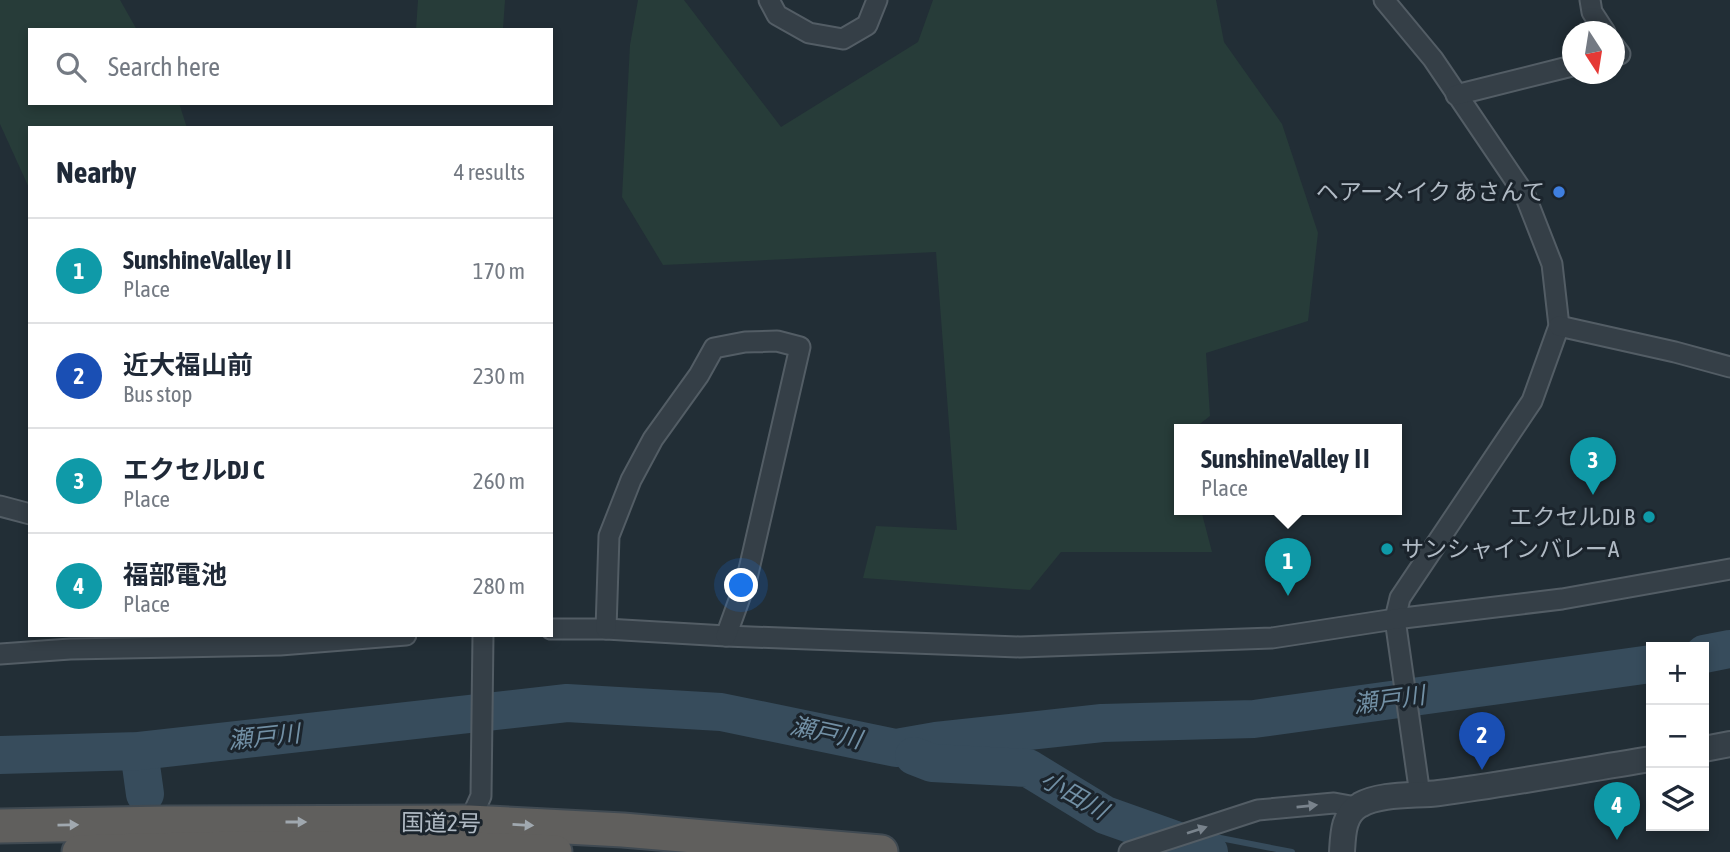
<!DOCTYPE html>
<html lang="en">
<head>
<meta charset="utf-8">
<style>
  body { margin:0; font-family:"Asap Condensed","Noto Sans JP",sans-serif; background:#f6f6f7; color:#1f2937 }
  .controls { position:absolute; right:21px; bottom:21px; display:grid; overflow:hidden; border-radius:0px; box-shadow:0 4px 10px #0003 }
  .controls button { width:63px; height:63px; display:grid; place-items:center; padding:0; border:0; border-bottom:2px solid #e0e1e3; background:#fff; color:#1f2937; font:35px sans-serif }
  .compass { position:absolute; left:1562px; top:21px; width:63px; height:63px; border-radius:50%; background:#fff; box-shadow:0 4px 10px #0003; rotate:168deg }
  .you { position:absolute; left:742px; top:586px; width:24px; height:24px; margin:-18px; border:5px solid #fff; border-radius:50%; background:#1a73e8; box-shadow:0 0 0 10px #1a73e833 }
  .badge { display:grid; place-items:center; width:46px; height:46px; border-radius:50%; background:#0b8043; color:#fff; font-size:23px; font-weight:700 }
  .pin { position:absolute; translate:-50% -58px; filter:drop-shadow(0 2px 4px #0008) }
  .pin::after { content:''; position:absolute; top:37px; width:24px; height:21px; background:inherit; clip-path:polygon(0 0,100% 0,50% 100%) }
  .popup { position:absolute; left:1174px; top:424px; width:228px; height:91px; box-sizing:border-box; display:grid; place-content:center; border-radius:0px; background:#fff; filter:drop-shadow(0 2px 5px #0005); font-size:23px; white-space:nowrap; color:#747a83 }
  .popup b { font-size:26px; color:#1f2937 }
  .popup::after { content:''; position:absolute; left:50%; top:100%; margin-left:-14px; border:14px solid transparent; border-top-color:#fff }
  .list { margin:0; padding:0; list-style:none }
  h2 { display:flex; justify-content:space-between; align-items:center; height:91px; margin:0; padding:0 28px; font-size:30px }
  h2 small { font-size:23px; font-weight:400; color:#747a83 }
  .list li { display:grid; grid-template-columns:46px 1fr auto; gap:21px; align-items:center; box-sizing:border-box; height:105px; padding:0 28px; border-top:2px solid #e0e1e3 }
  .list b { display:block; font-size:26px; white-space:nowrap }
  .list p { margin:0; font-size:23px; white-space:nowrap; color:#747a83 }
  .list em { font-size:23px; font-style:normal; color:#747a83 }
  .icon { flex:none; width:38px; height:38px; fill:none; stroke:currentColor; stroke-width:2; stroke-linecap:round; stroke-linejoin:round }
  .map { position:relative; flex:none; width:1730px; height:852px; overflow:hidden }
  .search { position:absolute; background:#fff; box-shadow:0 4px 10px #0003; left:28px; top:28px; width:525px; height:77px; display:flex; align-items:center; gap:18px; box-sizing:border-box; padding:0 24px; border-radius:0px; color:#747a83; font-size:26px }
  .panel { position:absolute; background:#fff; box-shadow:0 4px 10px #0003; left:28px; top:126px; width:525px; height:511px; border-radius:0px }
  .map>svg:first-child { display:block }
  .green { fill:#273c39 }
  .lines { fill:none; stroke-linecap:round; stroke-linejoin:round }
  .stream { stroke:#374c5c; stroke-width:6 }
  .river { stroke:#374c5c; stroke-width:38 }
  .minor-casing { stroke:#535d65; stroke-width:23 }
  .tertiary-casing { stroke:#535d65; stroke-width:28 }
  .trunk-casing { stroke:#404a52; stroke-width:37 }
  .minor { stroke:#353f47; stroke-width:19 }
  .tertiary { stroke:#353f47; stroke-width:24 }
  .trunk { stroke:#605f5d; stroke-width:33 }
  .oneway { fill:#79838c }
  .oneway2 { fill:#a0a8af }
  .shop-dot { fill:#3f7fe0; stroke:#1b242c; stroke-width:2.5 }
  .culture-dot { fill:#0f9aa8; stroke:#1b242c; stroke-width:2.5 }
  .labels { text-anchor:middle; stroke-width:6; stroke-linejoin:round; paint-order:stroke }
  .poi-label { font-size:23px; fill:#b0bac4; stroke:#1b242c; text-anchor:end }
  .street-label { font-size:23px; fill:#b0bac4; stroke:#1b242c }
  .water-label { font-size:24px; font-style:italic; fill:#7290a5; stroke:#1b242c }
</style>
</head>
<body>
<div class="map">
<svg width="1730" height="852" viewBox="0 0 1730 852">
  <rect width="100%" height="100%" fill="#222e36"/>
  <g class="green">
    <path d="M0,0H120L137,30H30V103H179L187,128H30V190L0,124Z"/>
    <path d="M418,0H505L503,29L416,30Z"/>
    <path d="M638,0H684L781,127L918,42L933,0H1216L1224,42L1282,124L1318,233L1308,321L1206,353L1210,416L1192,430H1180V510H1201L1212,552H1061L1030,590L863,578L876,526L957,530L936,252L663,265L622,197L630,45Z"/>
  </g>
  <g class="lines">
    <g class="stream">
      <path d="M1121,821L1177,830"/>
      <path d="M1205,835L1292,852"/>
    </g>
    <g class="river">
      <path d="M1704,654L1730,649"/>
      <path d="M139,751L145,794"/>
      <path d="M0,755L139,751L567,703L721,712L896,748L936,741L1102,723L1254,719L1651,664"/>
      <path d="M914,756L932,763L1028,768L1105,815L1209,852"/>
    </g>
    <g class="minor-casing">
      <g id="minor">
        <path d="M769,0L777,15L809,33L843,39L867,25L877,0"/>
        <path d="M1384,0L1433,59L1525,195L1552,264L1559,326L1532,401L1400,598L1395,619L1420,795"/>
        <path d="M1590,0L1592,12L1605,32"/>
        <path d="M1614,46L1620,54L1614,56"/>
        <path d="M1456,95L1572,66"/>
        <path d="M1559,326L1675,352L1730,367"/>
        <path d="M0,506L30,514"/>
        <path d="M551,629H606L726,636L1020,647L1272,638L1395,619L1562,599L1730,569"/>
        <path d="M606,629L609,536L631,480L653,439L699,375L714,348L745,342L777,341L800,347L747,578L726,636"/>
        <path d="M0,654L70,649L280,645L406,635"/>
        <path d="M467,827L481,796L483,635"/>
        <path d="M1129,852L1258,810L1334,803L1356,807"/>
      </g>
    </g>
    <g class="tertiary-casing">
      <g id="tertiary">
        <path d="M1704,749L1730,744"/>
        <path d="M1342,852C1343,835 1343,814 1360,805C1381,793 1416,796 1439,793C1510,784 1581,770 1651,759"/>
      </g>
    </g>
    <g class="trunk-casing">
      <g id="trunk">
        <path d="M0,826L167,823L469,822L623,830L881,852"/>
        <path d="M79,852C238,847 397,845 555,852"/>
      </g>
    </g>
    <use href="#minor" class="minor"/>
    <use href="#tertiary" class="tertiary"/>
    <use href="#trunk" class="trunk"/>
  </g>
  <defs><path id="oneway-solid" d="M-6-.8H1V-3.2L6.5 0L1 3.2V.8H-6Z" transform="scale(1.75)"/></defs>
  <g class="oneway">
    <use href="#oneway-solid" transform="translate(1307 806) rotate(-6)"/>
    <use href="#oneway-solid" transform="translate(1197 830) rotate(-18)"/>
  </g>
  <g class="oneway2">
    <use href="#oneway-solid" transform="translate(296 822)"/>
    <use href="#oneway-solid" transform="translate(68 825) rotate(-1)"/>
    <use href="#oneway-solid" transform="translate(523 825) rotate(3)"/>
  </g>
  <circle class="shop-dot" cx="1559" cy="192" r="7"/>
  <g class="culture-dot">
    <circle cx="1649" cy="517" r="7"/>
    <circle cx="1387" cy="549" r="7"/>
  </g>
  <g class="labels">
    <g class="poi-label">
      <text x="1545" y="200">ヘアーメイク あさんて</text>
      <text x="1635" y="525">エクセルDJ B</text>
      <text x="1401" y="557" text-anchor="start">サンシャインバレーA</text>
    </g>
    <g class="street-label">
      <text transform="translate(441 823) rotate(1)" y="8">国道2号</text>
    </g>
    <g class="water-label">
      <text transform="translate(1389 700) rotate(-8)" y="8">瀬戸川</text>
      <text transform="translate(826 733) rotate(12)" y="8">瀬戸川</text>
      <text transform="translate(264 737) rotate(-6)" y="8">瀬戸川</text>
      <text transform="translate(1074 795) rotate(30)" y="8">小田川</text>
    </g>
  </g>
</svg>
<div class="controls">
<button>+</button>
<button>−</button>
<button><svg class="icon" aria-label="layers" viewBox="0 0 24 24"><path d="M12 4l9 5-9 5-9-5zM3 14l9 5 9-5"/></svg></button>
</div>
<svg class="compass" viewBox="-18 -18 36 36"><path d="M0-13l5 13h-10z" fill="#e53935"/><path d="M0 13l5-13h-10z" fill="#747a83"/></svg>
<div class="you"></div>
<div class="pin badge" style="left:1288px;top:596px;background:#0f9aa8">1</div>
<div class="popup"><b>SunshineValleyⅡ</b>Place</div>
<div class="pin badge" style="left:1482px;top:770px;background:#1a4fb4">2</div>
<div class="pin badge" style="left:1593px;top:495px;background:#0f9aa8">3</div>
<div class="pin badge" style="left:1617px;top:840px;background:#0f9aa8">4</div>
<div class="search"><svg class="icon" aria-label="search" viewBox="0 0 24 24"><circle cx="10" cy="10" r="6"/><path d="M15 15l6 6"/></svg>Search here</div>
<section class="panel">
<h2>Nearby<small>4 results</small></h2>
<ul class="list">
<li><span class="badge" style="background:#0f9aa8">1</span><div><b>SunshineValleyⅡ</b><p>Place</p></div><em>170 m</em></li>
<li><span class="badge" style="background:#1a4fb4">2</span><div><b>近大福山前</b><p>Bus stop</p></div><em>230 m</em></li>
<li><span class="badge" style="background:#0f9aa8">3</span><div><b>エクセルDJ C</b><p>Place</p></div><em>260 m</em></li>
<li><span class="badge" style="background:#0f9aa8">4</span><div><b>福部電池</b><p>Place</p></div><em>280 m</em></li>
</ul>
</section>
</div>
</body>
</html>
